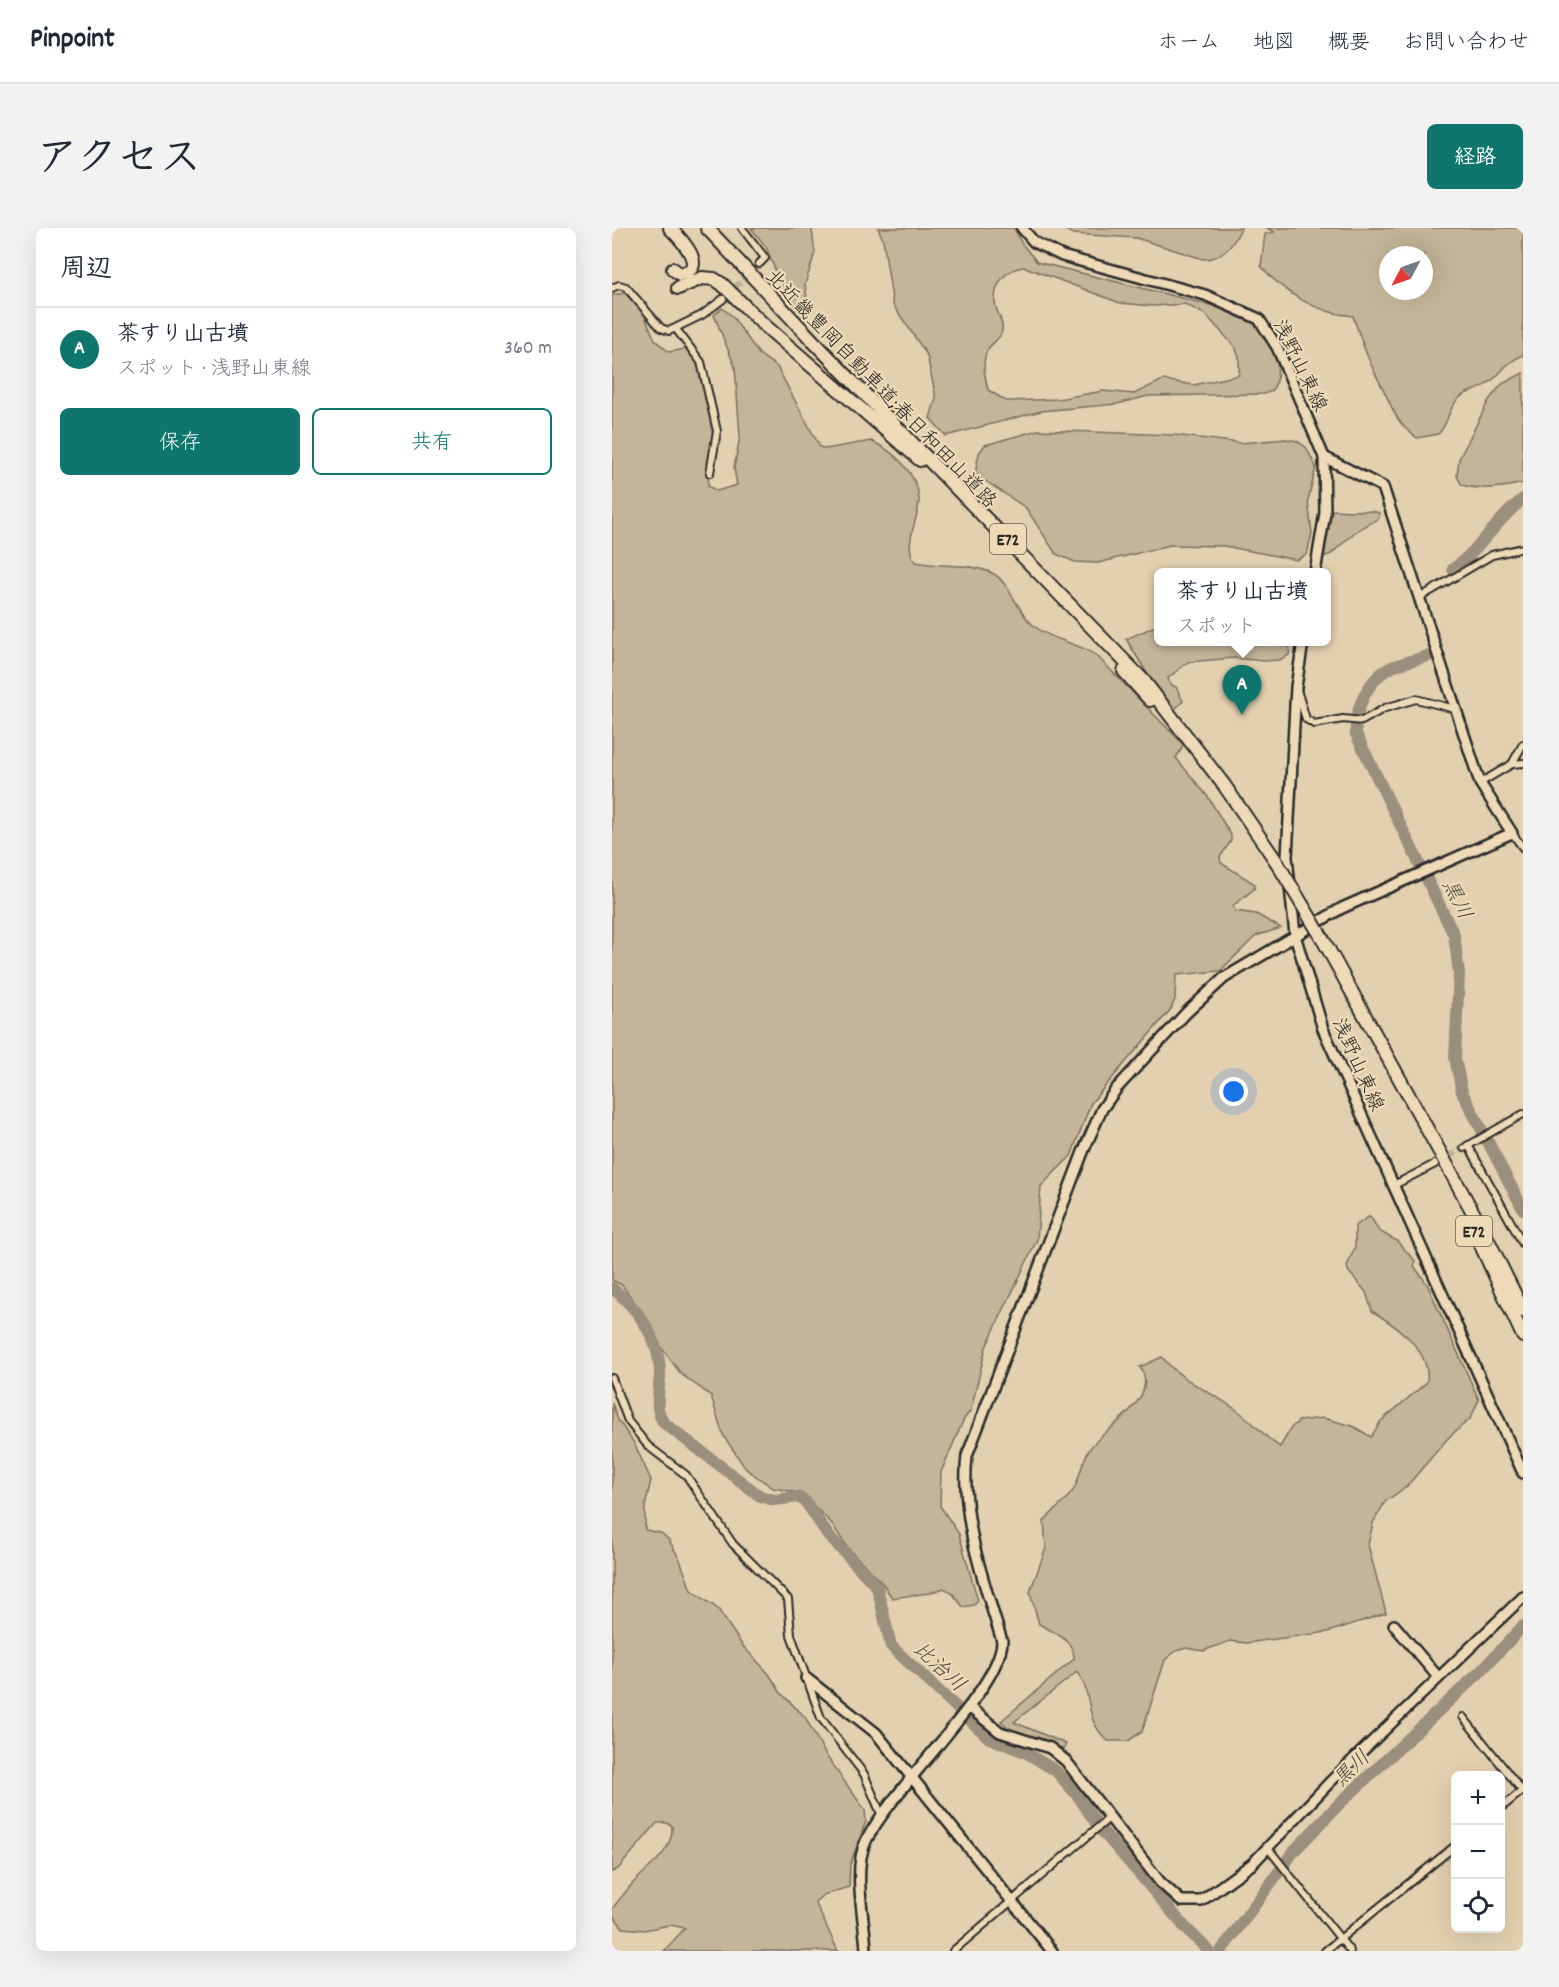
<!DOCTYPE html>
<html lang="ja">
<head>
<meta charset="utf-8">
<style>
  body { margin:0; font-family:Dekko,"Klee One",sans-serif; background:#f2f2f3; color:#1f2937 }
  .controls { position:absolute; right:18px; bottom:18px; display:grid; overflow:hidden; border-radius:9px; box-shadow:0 6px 24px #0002 }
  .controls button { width:54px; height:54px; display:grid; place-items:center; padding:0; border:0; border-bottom:2px solid #e0e1e3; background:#fff; color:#1f2937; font:30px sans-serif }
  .compass { position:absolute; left:767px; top:18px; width:54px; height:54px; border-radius:50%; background:#fff; box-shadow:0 6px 24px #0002; rotate:229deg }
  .you { position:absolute; left:622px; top:864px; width:21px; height:21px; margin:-15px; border:4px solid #fff; border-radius:50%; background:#1a73e8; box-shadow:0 0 0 9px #1a73e833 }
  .badge { display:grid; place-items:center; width:39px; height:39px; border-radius:50%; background:#0f766e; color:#fff; font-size:20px; font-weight:700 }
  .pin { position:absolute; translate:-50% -50px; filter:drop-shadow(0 2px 3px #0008) }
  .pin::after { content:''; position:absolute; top:32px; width:21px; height:18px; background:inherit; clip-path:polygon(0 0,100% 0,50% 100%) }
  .popup { position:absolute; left:542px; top:340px; width:177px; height:78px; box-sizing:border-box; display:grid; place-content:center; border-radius:9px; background:#fff; filter:drop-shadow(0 2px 4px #0005); font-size:20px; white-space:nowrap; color:#747a83 }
  .popup b { font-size:22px; color:#1f2937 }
  .popup::after { content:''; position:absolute; left:50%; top:100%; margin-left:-12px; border:12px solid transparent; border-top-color:#fff }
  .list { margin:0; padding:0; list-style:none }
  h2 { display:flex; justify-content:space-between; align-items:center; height:78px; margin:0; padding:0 24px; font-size:26px }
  h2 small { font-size:20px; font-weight:400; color:#747a83 }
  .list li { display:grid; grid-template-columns:39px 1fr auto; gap:18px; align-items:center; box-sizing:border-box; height:84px; padding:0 24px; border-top:2px solid #e0e1e3 }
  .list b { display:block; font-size:22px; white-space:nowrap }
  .list p { margin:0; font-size:20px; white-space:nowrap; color:#747a83 }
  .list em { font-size:20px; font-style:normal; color:#747a83 }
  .actions { display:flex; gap:12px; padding:18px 24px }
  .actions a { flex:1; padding:14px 0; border:2px solid #0f766e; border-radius:9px; text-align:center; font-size:21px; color:#0f766e }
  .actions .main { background:#0f766e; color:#fff }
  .icon { flex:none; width:33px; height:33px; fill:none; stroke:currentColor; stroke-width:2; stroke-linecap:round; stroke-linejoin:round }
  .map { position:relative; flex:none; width:911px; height:1723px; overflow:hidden; border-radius:9px }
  header { display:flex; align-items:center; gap:36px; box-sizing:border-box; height:84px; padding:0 30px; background:#fff; border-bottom:2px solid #e0e1e3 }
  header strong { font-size:28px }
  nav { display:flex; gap:33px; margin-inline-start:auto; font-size:21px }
  .intro { display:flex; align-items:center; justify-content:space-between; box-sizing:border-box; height:144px; padding:0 36px }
  h1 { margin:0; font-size:42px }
  .button { padding:15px 27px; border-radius:9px; background:#0f766e; color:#fff; font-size:21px; font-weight:700 }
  main { display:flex; gap:36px; padding:0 36px }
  aside { flex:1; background:#fff; border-radius:9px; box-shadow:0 6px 24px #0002 }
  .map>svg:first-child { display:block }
  .green { fill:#c4b499; stroke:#787062; stroke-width:1.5; fill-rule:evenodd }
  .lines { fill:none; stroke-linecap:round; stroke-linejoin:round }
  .river { stroke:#9a8e7b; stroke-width:12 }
  .street-tunnel { stroke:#beaf95; stroke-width:6; stroke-dasharray:6 3; stroke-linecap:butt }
  .street-casing { stroke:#2b2b2b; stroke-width:10 }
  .secondary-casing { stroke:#2b2b2b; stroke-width:14 }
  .highway-casing { stroke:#2b2b2b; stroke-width:16 }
  .street { stroke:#efdab8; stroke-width:6 }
  .secondary { stroke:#efdab8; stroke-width:9 }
  .highway { stroke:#efdab8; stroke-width:12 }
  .highway-bridge-casing { stroke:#2b2b2b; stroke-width:16; stroke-linecap:butt }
  .highway-bridge { stroke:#efdab8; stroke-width:12 }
  .labels { text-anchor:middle; stroke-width:4.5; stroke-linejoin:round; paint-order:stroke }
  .shield { fill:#efdab8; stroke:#666055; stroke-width:1.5 }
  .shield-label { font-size:18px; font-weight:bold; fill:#2b2b2b }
  .street-label { font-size:20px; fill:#2b2b2b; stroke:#efdab8 }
  .water-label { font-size:21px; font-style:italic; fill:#4c4943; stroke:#efdab8 }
</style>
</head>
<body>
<header>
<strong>Pinpoint</strong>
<nav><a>ホーム</a><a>地図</a><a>概要</a><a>お問い合わせ</a></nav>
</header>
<div class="intro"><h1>アクセス</h1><a class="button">経路</a></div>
<main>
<aside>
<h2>周辺<small></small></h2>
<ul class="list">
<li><span class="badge">A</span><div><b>茶すり山古墳</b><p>スポット · 浅野山東線</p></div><em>360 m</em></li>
</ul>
<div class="actions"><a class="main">保存</a><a>共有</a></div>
</aside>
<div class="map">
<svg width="911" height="1723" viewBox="0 0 911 1723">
  <rect width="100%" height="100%" fill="#e3d0b0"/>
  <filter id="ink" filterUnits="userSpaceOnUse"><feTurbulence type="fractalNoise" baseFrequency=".0167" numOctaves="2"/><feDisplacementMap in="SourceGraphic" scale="12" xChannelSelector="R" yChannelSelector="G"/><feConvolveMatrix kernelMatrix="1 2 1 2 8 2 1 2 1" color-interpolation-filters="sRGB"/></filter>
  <g filter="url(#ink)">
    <g class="green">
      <path d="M139,0H197L200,2L203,25L193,56L196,77L187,84L169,57L154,19Z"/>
      <path d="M266,0H402L410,16L425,34L634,86L663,120L666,130L665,153L660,163L652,166L536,168L505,176L429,183L334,208L318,190L324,170L315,127L281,77L271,12ZM413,39L508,75L541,78L573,76L594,87L623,119L627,129V147L582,157L551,152L522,166L491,163L446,171L394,173L376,162C373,148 369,134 376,121C380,115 386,112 389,106C394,95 383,84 383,74C382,55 395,40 413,39Z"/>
      <path d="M450,0H629C621,18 611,31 591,31L524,10L461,6Z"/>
      <path d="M655,0H911V127C889,137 890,147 875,156C863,165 850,162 841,178C835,187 835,198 826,206L805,210C782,194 781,179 769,157C756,133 750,114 741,88C705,85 673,66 649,38L653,6L662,4ZM776,27H812V63H776Z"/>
      <path d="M13,65L32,86L43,112L57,124L78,120L87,126L102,186L96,258L105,263L125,257L122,240L128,208L123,139L102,87L110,80L120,88L147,126L165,139L208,219L213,221L259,213C282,223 305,245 307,271C308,290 289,318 304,334C329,340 359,334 382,346C397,355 407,386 422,398C441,413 464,414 484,427L570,515V520L564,530L596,569L619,607V613L608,629L609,635L643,656L642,661L621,678L623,683L644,686L669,700L644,708L608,743L564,747L563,771L559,781L479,875L459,928L429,958L425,1012L374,1119L359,1182L352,1191L329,1244L328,1278L347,1306L366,1373L362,1377L351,1379L341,1366L332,1360L317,1365L280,1370L271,1356L235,1319L220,1296L197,1273L183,1264L161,1260L134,1241L111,1207L99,1168L69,1146L45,1114L40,1098L10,1057L0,1052V67Z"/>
      <path d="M911,145V255C891,260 870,263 850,257L845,248L847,231L877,172L890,156Z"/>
      <path d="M426,202L562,207L629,215L674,211L685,213L694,219L704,239L696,272L700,305L695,326L685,332L612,318L558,317L486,335L463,334L444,326L414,280L363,246L367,225L373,217Z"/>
      <path d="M723,282C736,284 759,281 767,285V290L743,304L719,326L711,329L718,283Z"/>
      <path d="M546,397V414H678L677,427L667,432L652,433L622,430L576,434L556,450L558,456L564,459L571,473L562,482L551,471L514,411Z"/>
      <path d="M758,988L767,1003L785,1013L803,1033L802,1038L815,1056L867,1172L858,1191L837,1209L795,1258L773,1274L761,1295L756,1317L774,1385L716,1404L634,1415L618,1413L591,1423L574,1420L564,1423L553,1432L530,1504L516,1513H496C470,1490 483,1468 465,1444L402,1494L454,1516L451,1523L400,1504L389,1493L462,1431C463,1412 441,1404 427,1396L418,1364L434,1320L432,1293C441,1283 457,1271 463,1259C469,1246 470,1231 479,1219C494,1199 549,1171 528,1139L550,1129C570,1154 600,1164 626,1183C643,1195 651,1208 668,1219L679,1200L687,1193L711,1190L741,1198L759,1209L769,1193L815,1154C819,1121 784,1098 760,1083L754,1064L736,1043L735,1038L743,1019V998Z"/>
      <path d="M0,1175L6,1192L22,1215L39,1252L33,1279V1302L49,1305L57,1312L68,1332L79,1362L106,1381L130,1417L157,1446L169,1465L193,1489L215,1529L253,1582L254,1593L238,1637L237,1659L211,1667L203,1674L226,1723H52L73,1700L58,1697L32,1702L11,1700L0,1686V1681C7,1672 14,1663 21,1655C37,1638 61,1625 60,1598L55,1595H45L6,1641L0,1644Z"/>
    </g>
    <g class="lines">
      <g class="river">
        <path d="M841,341C868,322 884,292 911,271"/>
        <path d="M824,425C810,431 794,433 780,439C756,450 742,482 744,506L842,707L847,745L843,830L850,864L911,981"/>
        <path d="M0,1060C25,1079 46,1109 48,1141C49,1160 40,1179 52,1195L148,1268L162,1272L186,1269L193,1273L216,1307L265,1359L279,1418L377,1510L413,1524L444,1543L466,1568L486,1598L572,1698L597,1723"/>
        <path d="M609,1723L682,1623L727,1576L869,1443L911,1398"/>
      </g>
      <g class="street-tunnel">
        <path d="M111,71L147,36"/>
        <path d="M823,936L852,920"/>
      </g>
      <g class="street-casing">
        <g id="street">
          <path d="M130,0L153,30L147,36"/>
          <path d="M0,60L7,57L14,59L49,100L57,103L90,87L111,71"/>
          <path d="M64,101L89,134L105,203L98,245"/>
          <path d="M807,370L880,327L911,320"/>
          <path d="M685,462L694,491L702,496L731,491L750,493L773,480L804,471L843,481"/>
          <path d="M900,536L911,516"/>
          <path d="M868,555L900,536L911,535"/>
          <path d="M900,605L911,620"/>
          <path d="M856,917L911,1016"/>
          <path d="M852,920L911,886"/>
          <path d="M782,957L823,936"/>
          <path d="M0,1150L16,1193L36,1218L74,1247L121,1316L176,1371L179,1407L209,1490L252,1546L270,1588"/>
          <path d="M851,1489L911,1564"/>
          <path d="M888,1581L911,1562"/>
          <path d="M656,1620L738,1723"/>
          <path d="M341,1723L497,1590"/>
          <path d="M713,1723L843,1618"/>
        </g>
      </g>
      <g class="secondary-casing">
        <g id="secondary">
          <path d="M410,0L422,14L450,28L593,67L647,91L665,119L712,229L713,285L703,344"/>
          <path d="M691,414L684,459L675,629L683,707L711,801L911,1245"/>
          <path d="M782,1397L826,1449"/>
          <path d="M194,1450L264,1505L440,1723"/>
          <path d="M357,1479L388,1504L438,1520L454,1533L548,1654L569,1673H589L640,1636L719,1553L911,1369"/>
          <path d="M254,1723C253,1692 240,1642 254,1613C279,1561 389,1461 390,1413C372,1354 348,1290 355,1228L471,924L490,881L505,860L574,785L612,750L730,680L900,605L868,555L771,259L712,229"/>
        </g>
      </g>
      <g class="highway-casing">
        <g id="highway">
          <path d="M58,0C68,10 98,41 68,46L61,41"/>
          <path d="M95,0L201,113L531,452L612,557L664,633"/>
          <path d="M66,60L90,50L102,51L110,56L151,96L308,232"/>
          <path d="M512,443L538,472"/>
          <path d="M709,708L875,1010L911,1083"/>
          <path d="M867,1013L911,1108"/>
        </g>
      </g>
      <use href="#street" class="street"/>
      <use href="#secondary" class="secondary"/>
      <use href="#highway" class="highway"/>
      <g class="highway-bridge-casing">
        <path id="highway-bridge" d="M664,633L709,708"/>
      </g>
      <use href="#highway-bridge" class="highway-bridge"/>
    </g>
  </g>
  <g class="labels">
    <g class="shield">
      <rect x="378" y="296" width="36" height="30" rx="4.5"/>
      <rect x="844" y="988" width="36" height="30" rx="4.5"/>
    </g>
    <g class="shield-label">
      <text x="396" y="317">E72</text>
      <text x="862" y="1009">E72</text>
    </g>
    <g class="street-label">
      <text transform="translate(689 137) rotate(64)" y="7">浅野山東線</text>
      <text transform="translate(270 160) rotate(46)" y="7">北近畿豊岡自動車道;春日和田山道路</text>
      <text transform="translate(747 836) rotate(66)" y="7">浅野山東線</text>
    </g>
    <g class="water-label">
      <text transform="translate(846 671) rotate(64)" y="7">黒川</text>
      <text transform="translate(328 1438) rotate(43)" y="7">比治川</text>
      <text transform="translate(739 1540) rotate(-44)" y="7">黒川</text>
    </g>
  </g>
</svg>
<div class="controls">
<button>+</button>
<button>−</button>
<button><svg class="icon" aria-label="locate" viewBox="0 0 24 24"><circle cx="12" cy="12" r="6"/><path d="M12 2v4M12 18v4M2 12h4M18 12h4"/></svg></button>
</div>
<svg class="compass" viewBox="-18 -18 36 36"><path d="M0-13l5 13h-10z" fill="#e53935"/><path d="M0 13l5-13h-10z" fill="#747a83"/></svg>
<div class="you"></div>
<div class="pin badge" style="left:630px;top:487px">A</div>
<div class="popup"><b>茶すり山古墳</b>スポット</div>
</div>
</main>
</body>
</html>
